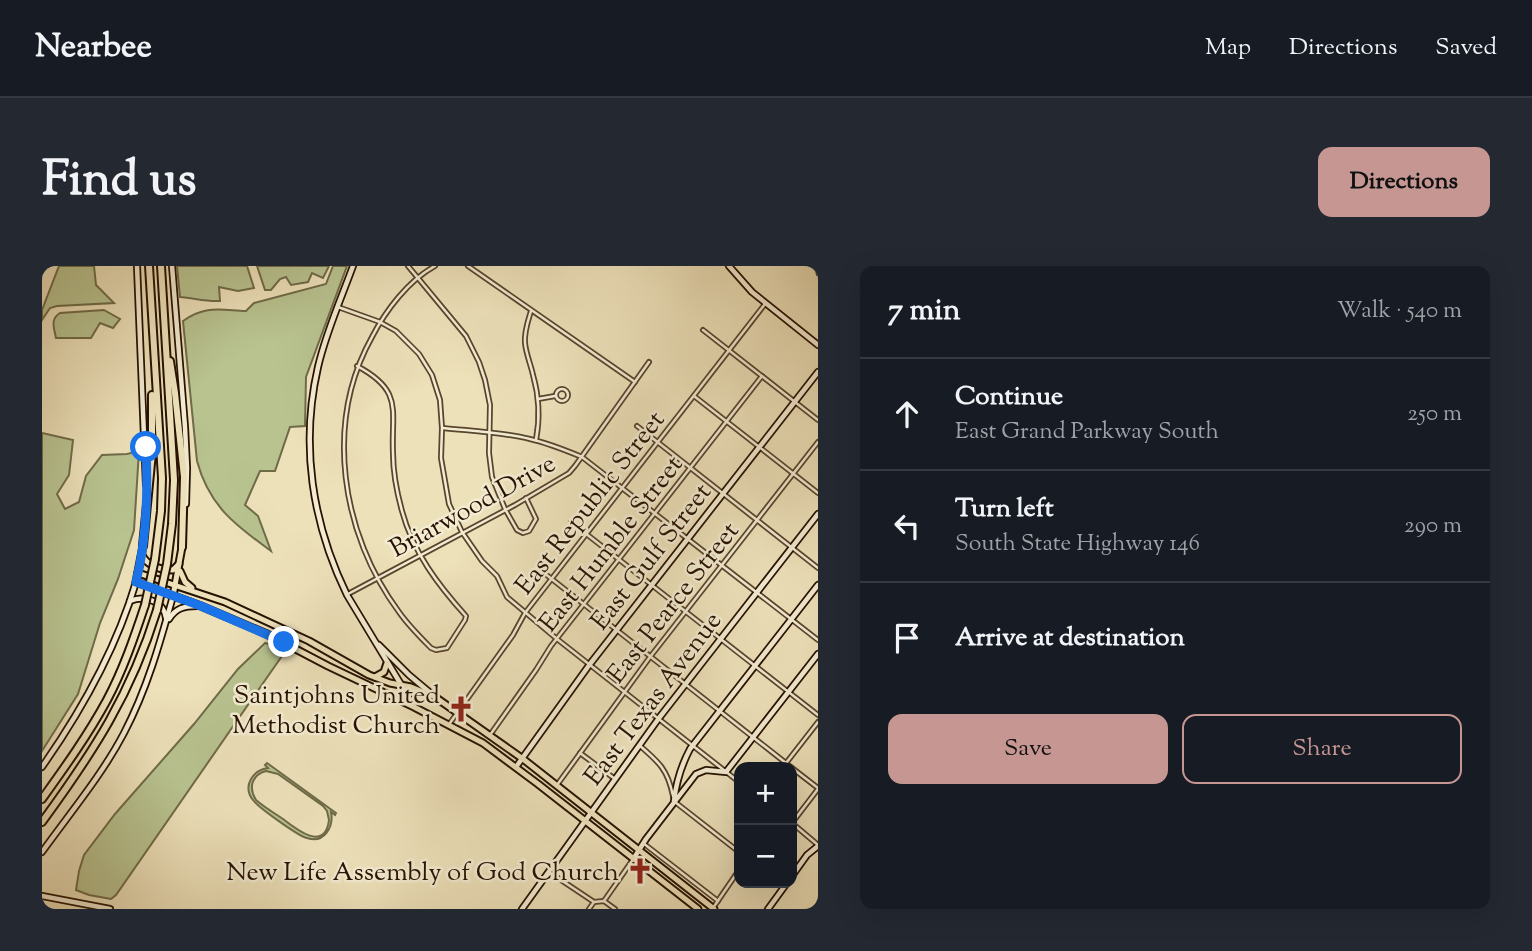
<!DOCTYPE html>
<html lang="en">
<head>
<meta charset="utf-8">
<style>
  body { margin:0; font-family:"Sorts Mill Goudy",serif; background:#242831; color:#f1f3f6 }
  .controls { position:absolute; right:21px; bottom:21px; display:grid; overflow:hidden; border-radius:14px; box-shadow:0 7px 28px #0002 }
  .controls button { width:63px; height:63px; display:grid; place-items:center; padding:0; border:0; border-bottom:2px solid #363941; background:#171b24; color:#f1f3f6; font:35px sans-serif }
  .stop { position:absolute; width:21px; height:21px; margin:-16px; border:5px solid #1a73e8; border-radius:50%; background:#fff }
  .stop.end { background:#1a73e8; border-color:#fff; box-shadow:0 2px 7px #0008 }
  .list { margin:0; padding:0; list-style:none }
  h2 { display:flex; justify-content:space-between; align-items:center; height:91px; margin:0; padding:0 28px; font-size:30px }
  h2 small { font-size:23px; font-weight:400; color:#9ea1a6 }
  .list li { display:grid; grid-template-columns:46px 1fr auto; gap:21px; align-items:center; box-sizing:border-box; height:112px; padding:0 28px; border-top:2px solid #363941 }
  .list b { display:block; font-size:26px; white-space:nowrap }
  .list p { margin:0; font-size:23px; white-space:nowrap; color:#9ea1a6 }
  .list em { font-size:23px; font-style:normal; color:#9ea1a6 }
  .actions { display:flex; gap:14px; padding:21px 28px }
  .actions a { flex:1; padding:16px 0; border:2px solid #c59692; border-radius:14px; text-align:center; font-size:24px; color:#c59692 }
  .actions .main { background:#c59692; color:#111 }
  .icon { flex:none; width:38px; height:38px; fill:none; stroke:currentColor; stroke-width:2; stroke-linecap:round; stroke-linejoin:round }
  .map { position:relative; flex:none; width:776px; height:643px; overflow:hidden; border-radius:14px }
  header { display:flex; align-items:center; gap:42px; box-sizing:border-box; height:98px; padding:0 35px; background:#171b24; border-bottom:2px solid #363941 }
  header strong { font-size:33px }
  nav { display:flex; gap:38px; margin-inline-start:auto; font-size:24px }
  .intro { display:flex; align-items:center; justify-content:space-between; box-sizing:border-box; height:168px; padding:0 42px }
  h1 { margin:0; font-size:49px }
  .button { padding:18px 32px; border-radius:14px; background:#c59692; color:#111; font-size:24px; font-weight:700 }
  main { display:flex; gap:42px; padding:0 42px }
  aside { flex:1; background:#171b24; border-radius:14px; box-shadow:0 7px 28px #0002 }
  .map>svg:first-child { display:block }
  .green { fill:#b8c390; stroke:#6f6a48; stroke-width:2; fill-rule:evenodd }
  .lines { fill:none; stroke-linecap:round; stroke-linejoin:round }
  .street-casing { stroke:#58452e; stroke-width:6 }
  .secondary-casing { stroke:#261100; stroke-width:8 }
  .primary-casing { stroke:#261100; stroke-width:9 }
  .highway-casing { stroke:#261100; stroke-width:10 }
  .street { stroke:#f3ecd2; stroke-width:2.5 }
  .secondary { stroke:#f3ecd2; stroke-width:4.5 }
  .primary { stroke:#ede1ba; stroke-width:5 }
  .highway { stroke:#ede1ba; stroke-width:6 }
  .rail-casing { stroke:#261100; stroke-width:4.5 }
  .rail { stroke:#f3ecd2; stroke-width:2; stroke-dasharray:5; stroke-linecap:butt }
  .highway-bridge-casing { stroke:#261100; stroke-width:10; stroke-linecap:butt }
  .highway-bridge { stroke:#ede1ba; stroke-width:6 }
  .route { stroke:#1a73e8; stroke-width:9 }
  .labels { text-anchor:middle; stroke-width:5; stroke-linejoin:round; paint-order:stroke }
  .street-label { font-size:26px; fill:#261100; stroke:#f3ecd2 }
  .poi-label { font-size:26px; fill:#261100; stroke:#f3ecd2; text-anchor:end }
</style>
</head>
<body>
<header>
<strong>Nearbee</strong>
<nav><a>Map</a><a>Directions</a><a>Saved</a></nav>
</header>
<div class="intro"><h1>Find us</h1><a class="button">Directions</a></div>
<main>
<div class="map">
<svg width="776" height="643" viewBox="0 0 776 643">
  <rect width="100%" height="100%" fill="#ede1ba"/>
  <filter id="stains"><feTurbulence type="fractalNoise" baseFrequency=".00286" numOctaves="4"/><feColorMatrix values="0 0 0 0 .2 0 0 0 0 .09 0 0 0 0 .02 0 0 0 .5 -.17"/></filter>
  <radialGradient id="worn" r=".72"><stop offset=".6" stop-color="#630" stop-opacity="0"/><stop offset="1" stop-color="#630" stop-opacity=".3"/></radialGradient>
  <g class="green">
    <path d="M17,0H52L54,19L72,37L15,40L8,42L0,54V44Z"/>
    <path d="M135,0H205L212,22L196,25L177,21L178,35C164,36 152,32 138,31Z"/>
    <path d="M215,0H287L281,12L270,7L266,16L249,19L244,11L238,13L229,24H223Z"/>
    <path d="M291,0H305L264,111L263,160L248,161L233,205H218L203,239L216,250L229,285C193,259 167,240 155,195L141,55C163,39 178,44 204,45L212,37L284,18Z"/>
    <path d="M62,44L78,53L71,62L58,57L49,72H14C12,62 8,53 18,47Z"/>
    <path d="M0,167L31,174L27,209L15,228L23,243L37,236L44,210L60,189L85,188L97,185L92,264L76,313L58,357L36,428L0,485Z"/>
    <path d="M223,377L231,379L242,387L74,629L69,633L47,629L34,624L37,605L42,589L73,548L152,458L196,403Z"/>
    <path d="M225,497L294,547L293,549L289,546C292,561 282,578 265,572C256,570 216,541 211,534C200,520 211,504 226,502L223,499ZM224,505L236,508L281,540L285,545L287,554C283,586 255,564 241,553C232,547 222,541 214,534C206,521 210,509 224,505Z"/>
  </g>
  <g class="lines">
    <g class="street-casing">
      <g id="street">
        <path d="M366,0L424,70L437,96L443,114L448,139L447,187L450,211L463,243L475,264L481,267L487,265L494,253L484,232"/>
        <path d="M426,0L593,116"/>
        <path d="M296,41L338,56L354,65L377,88L390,109L398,134L400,162L399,192L407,238L420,266L440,295L455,310L465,331L515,373L697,516"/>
        <path d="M489,45C486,55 482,66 483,77C484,88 489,99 491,109C497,130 498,153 494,174"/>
        <path d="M661,64L776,154"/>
        <path d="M315,100C362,125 349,144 351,187C351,207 355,227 360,245C371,286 396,319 424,350L423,354L405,382L394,384L389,382C378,371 366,359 357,346C299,268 282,157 330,71C344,44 366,15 393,0"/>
        <circle cx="520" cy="129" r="6"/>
        <path d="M652,130L776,227"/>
        <path d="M496,133L513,130"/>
        <path d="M595,160L776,302"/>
        <path d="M401,162C430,165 460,166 488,173C506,177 523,184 540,191L776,374"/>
        <path d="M529,256L776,449"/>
        <path d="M497,303L749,501"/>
        <path d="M306,328L473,239L527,207L533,200L607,96"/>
        <path d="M408,457L471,369L483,347L723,38"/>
        <path d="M448,469L494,404L509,380L720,110"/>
        <path d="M597,479C617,496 626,504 631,530"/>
        <path d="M538,487L573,513"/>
        <path d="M741,501L776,456"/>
        <path d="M750,502L776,522"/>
        <path d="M515,519L608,391L776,176"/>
        <path d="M633,536L697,586"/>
        <path d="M750,557L776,523"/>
        <path d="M750,557L776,579"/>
        <path d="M601,577L676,635"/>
        <path d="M507,606L552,636L562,635L573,643"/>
        <path d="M562,635L592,592"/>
        <path d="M671,642L697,604"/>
        <path d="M547,643L552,636"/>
      </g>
    </g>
    <g class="secondary-casing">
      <g id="secondary">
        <path d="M95,0L104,219"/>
        <path d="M130,0L143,161L145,202L144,238"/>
        <path d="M311,0C299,33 284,66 276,101C258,179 270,257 305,329L372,440"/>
        <path d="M687,0L710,26L776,79"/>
        <path d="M88,335C103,329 122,335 124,352"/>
        <path d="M127,353C134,342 142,340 155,340"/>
        <path d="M337,379L367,409L392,430"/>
        <path d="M0,501C40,444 74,384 94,316"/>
        <path d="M474,501L548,398L776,106"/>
        <path d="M632,535C634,517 639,500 648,483L776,319"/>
        <path d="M0,586C28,547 60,509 82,467C105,423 118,377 131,330"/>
        <path d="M592,592L604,573L654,508L664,504L684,506L776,388"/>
        <path d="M750,610L765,589L776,580"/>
        <path d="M0,630L68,643"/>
        <path d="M480,643L617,452L776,248"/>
        <path d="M726,643L745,617"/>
      </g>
    </g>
    <g class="primary-casing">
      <g id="primary">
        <path d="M101,280L94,316L159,340L225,368L286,400L372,441L441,477L496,518L656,643"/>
        <path d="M100,289C105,300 119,304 131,304L137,298"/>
        <path d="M138,305L143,316L150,322"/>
        <path d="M96,307L183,336L267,375L327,409L348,417L369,421L393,431L481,493L672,643"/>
        <path d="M131,330L140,281"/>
        <path d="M333,411L342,406L345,397"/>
      </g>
    </g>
    <g class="highway-casing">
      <g id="highway">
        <path d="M107,0L120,212L119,245L113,293"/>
        <path d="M119,0L132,214L130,258L125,298"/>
        <path d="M128,95L133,127L142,211L140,281"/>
        <path d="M101,280L110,187V129"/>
        <path d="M0,533C23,501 46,469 65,434C81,404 92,372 103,339"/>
        <path d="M0,556C52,485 89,428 115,344"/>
      </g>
    </g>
    <use href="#street" class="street"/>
    <use href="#secondary" class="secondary"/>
    <use href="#primary" class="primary"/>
    <use href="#highway" class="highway"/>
    <g class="rail-casing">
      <path id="rail" d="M775,0L776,8"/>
    </g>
    <use href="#rail" class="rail"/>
    <g class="highway-bridge-casing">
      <g id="highway-bridge">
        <path d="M103,339L113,293"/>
        <path d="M115,344L125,298"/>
      </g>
    </g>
    <use href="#highway-bridge" class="highway-bridge"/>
  </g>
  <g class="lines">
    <path class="route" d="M104,181C106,225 105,273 94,316L159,340L242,376"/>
  </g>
  <defs>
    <g id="church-bare" transform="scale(2.1)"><path d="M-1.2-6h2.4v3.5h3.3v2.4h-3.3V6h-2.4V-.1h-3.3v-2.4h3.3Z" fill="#8f2418" stroke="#f3ecd2" stroke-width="2.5" paint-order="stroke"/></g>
  </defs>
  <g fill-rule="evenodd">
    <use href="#church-bare" x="419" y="443"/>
    <use href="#church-bare" x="598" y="605"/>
  </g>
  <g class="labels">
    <g class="street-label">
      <text transform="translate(547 236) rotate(-52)" y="9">East Republic Street</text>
      <text transform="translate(430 239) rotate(-29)" y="9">Briarwood Drive</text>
      <text transform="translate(568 277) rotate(-52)" y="9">East Humble Street</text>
      <text transform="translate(608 290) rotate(-52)" y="9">East Gulf Street</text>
      <text transform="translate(630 336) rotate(-52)" y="9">East Pearce Street</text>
      <text transform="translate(610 432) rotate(-53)" y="9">East Texas Avenue</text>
    </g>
    <g class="poi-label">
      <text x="398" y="437">Saintjohns United<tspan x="398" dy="30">Methodist Church</tspan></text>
      <text x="577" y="614">New Life Assembly of God Church</text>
    </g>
  </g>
  <rect width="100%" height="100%" filter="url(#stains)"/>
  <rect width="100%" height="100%" fill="url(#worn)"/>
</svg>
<div class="controls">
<button>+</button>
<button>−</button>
</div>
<div class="stop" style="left:104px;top:181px"></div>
<div class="stop end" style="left:242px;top:376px"></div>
</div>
<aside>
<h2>7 min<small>Walk · 540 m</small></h2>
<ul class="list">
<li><svg class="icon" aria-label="ahead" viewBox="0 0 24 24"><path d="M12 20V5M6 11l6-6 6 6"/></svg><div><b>Continue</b><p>East Grand Parkway South</p></div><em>250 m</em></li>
<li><svg class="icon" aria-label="left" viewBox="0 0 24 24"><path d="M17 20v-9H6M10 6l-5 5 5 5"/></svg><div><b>Turn left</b><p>South State Highway 146</p></div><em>290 m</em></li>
<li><svg class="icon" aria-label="arrive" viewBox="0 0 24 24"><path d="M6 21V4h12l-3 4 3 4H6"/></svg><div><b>Arrive at destination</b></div></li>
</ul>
<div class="actions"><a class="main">Save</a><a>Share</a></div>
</aside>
</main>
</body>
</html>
